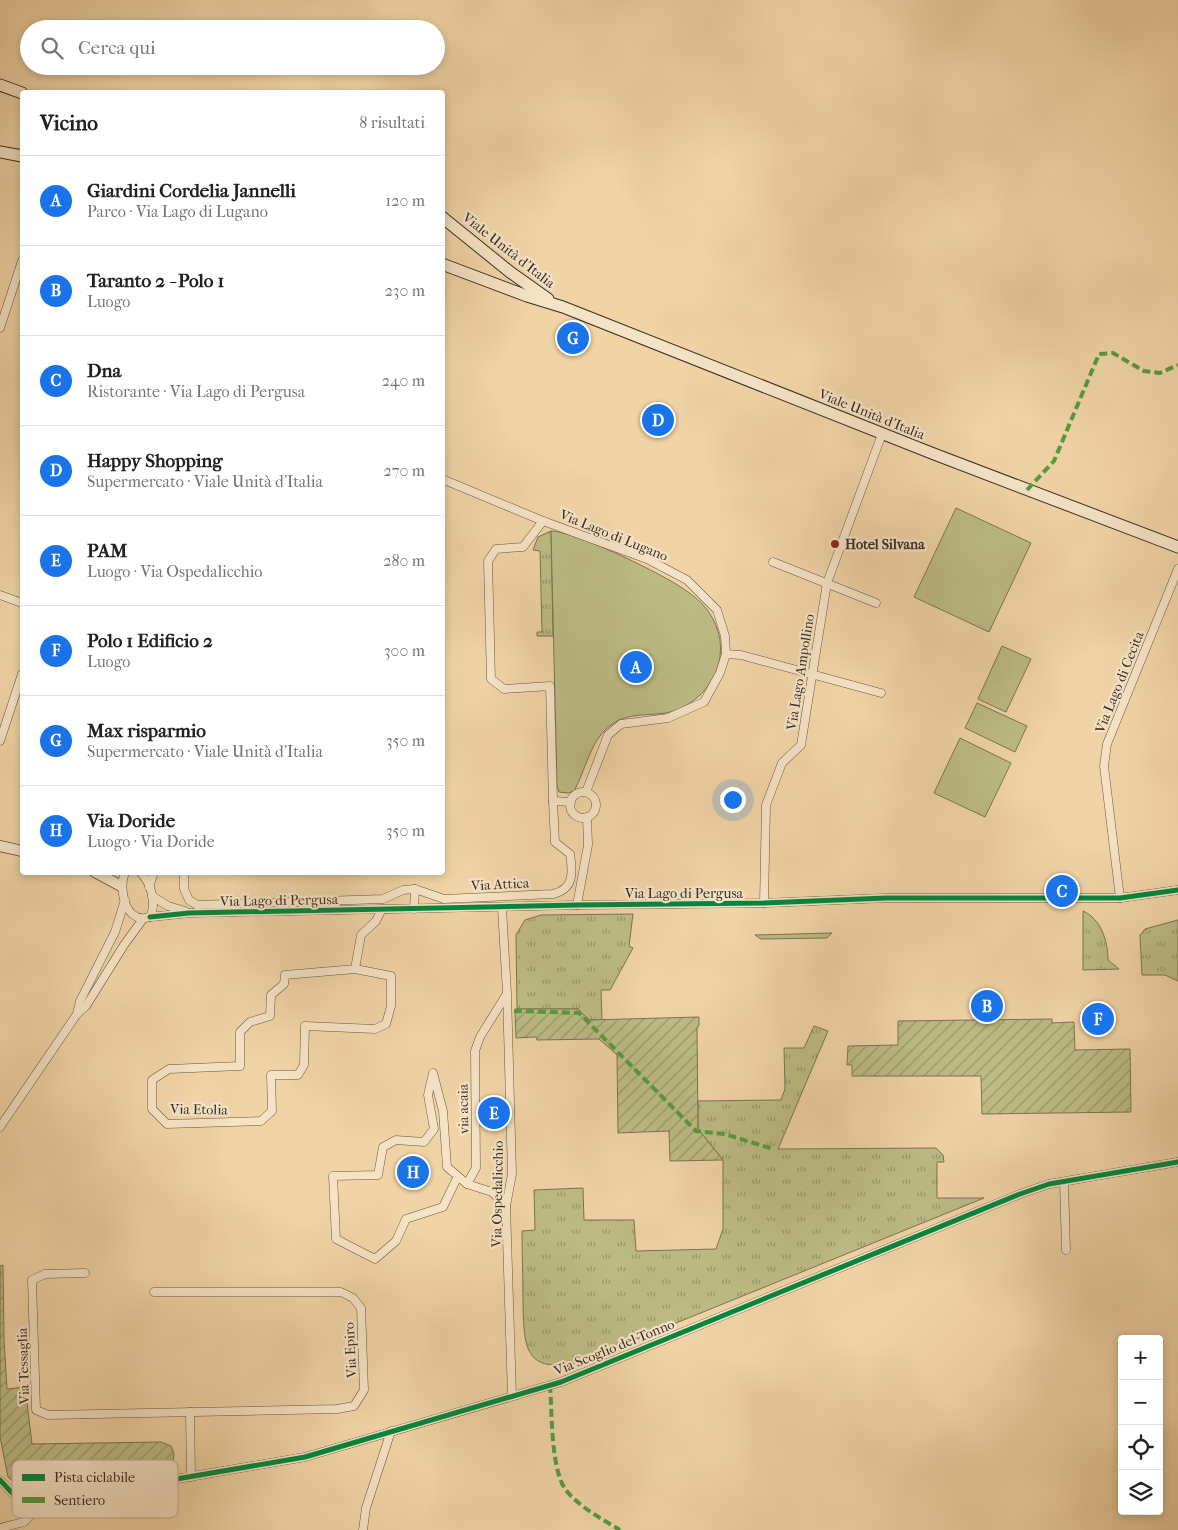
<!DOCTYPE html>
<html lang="it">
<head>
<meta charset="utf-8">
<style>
  body { margin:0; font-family:"IM FELL French Canon",serif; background:#f2f2f2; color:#202124 }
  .controls { position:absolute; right:15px; bottom:15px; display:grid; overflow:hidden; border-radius:5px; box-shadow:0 2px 8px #0003 }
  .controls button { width:45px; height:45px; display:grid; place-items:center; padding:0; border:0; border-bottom:1px solid #e0e0e0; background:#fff; color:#202124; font:25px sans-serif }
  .you { position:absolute; left:732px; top:799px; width:18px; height:18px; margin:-12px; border:4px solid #fff; border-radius:50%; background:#1a73e8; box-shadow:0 0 0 8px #1a73e833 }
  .badge { display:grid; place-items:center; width:32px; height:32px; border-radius:50%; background:#1a73e8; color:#fff; font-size:16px; font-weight:700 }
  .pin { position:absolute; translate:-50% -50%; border:2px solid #fff; box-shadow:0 1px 5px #0006 }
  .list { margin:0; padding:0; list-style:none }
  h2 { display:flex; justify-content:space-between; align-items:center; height:65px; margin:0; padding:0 20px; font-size:21px }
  h2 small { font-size:16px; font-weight:400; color:#757577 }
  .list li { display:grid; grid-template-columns:32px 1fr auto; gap:15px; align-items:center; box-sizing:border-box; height:90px; padding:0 20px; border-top:1px solid #e0e0e0 }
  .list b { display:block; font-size:19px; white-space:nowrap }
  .list p { margin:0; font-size:16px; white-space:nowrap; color:#757577 }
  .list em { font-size:16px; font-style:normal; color:#757577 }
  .icon { flex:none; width:28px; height:28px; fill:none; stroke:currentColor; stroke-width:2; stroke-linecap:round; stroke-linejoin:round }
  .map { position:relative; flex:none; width:1178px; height:1530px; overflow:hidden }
  .search { position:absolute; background:#fff; box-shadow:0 2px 8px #0003; left:20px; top:20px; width:425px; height:55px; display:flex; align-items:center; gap:12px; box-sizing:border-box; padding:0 18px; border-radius:28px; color:#757577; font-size:19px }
  .panel { position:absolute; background:#fff; box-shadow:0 2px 8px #0003; left:20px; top:90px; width:425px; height:785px; border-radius:5px }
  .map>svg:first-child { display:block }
  .grass { fill:url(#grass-tufts); stroke:#7a7454 }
  .park { fill:#bdbc84; stroke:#7a7454 }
  .garden { fill:url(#garden-furrows); stroke:#7a7454 }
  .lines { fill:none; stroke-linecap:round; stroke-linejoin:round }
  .minor-casing { stroke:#665645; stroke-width:9 }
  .tertiary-casing { stroke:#665645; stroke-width:12 }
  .secondary-casing { stroke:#382c25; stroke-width:13 }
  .minor { stroke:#f6e3c5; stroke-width:8 }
  .tertiary { stroke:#f6e3c5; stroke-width:10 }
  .secondary { stroke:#f6e3c5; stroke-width:11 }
  .quiet { stroke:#529d40; stroke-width:4; stroke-dasharray:8 4; stroke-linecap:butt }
  .cycleway-casing { stroke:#f6e3c5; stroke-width:8 }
  .cycleway { stroke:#00873e; stroke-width:5 }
  .poi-dot { fill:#8f2418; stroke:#f6e3c5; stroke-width:2 }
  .labels { text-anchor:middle; stroke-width:4.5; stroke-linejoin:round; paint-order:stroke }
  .street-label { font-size:14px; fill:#382c25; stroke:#f6e3c5 }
  .poi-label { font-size:14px; font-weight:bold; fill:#382c25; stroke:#f6e3c5; text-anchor:start }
  .key { fill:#f6e3c5; stroke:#bdac95; stroke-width:1 }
  .key-label { font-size:14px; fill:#382c25 }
</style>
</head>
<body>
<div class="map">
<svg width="1178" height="1530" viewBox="0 0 1178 1530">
  <defs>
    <pattern id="grass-tufts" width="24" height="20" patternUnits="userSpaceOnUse" patternTransform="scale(1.25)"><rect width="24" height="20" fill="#bdbc84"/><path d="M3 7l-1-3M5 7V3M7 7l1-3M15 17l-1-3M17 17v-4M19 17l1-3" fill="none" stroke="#9b996c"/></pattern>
    <pattern id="garden-furrows" width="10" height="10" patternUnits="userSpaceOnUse" patternTransform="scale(1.25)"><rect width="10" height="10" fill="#bdbc84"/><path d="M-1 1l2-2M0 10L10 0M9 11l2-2" fill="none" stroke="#9b996c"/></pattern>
  </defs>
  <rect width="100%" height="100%" fill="#f1d4a6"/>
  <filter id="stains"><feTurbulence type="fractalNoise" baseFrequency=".004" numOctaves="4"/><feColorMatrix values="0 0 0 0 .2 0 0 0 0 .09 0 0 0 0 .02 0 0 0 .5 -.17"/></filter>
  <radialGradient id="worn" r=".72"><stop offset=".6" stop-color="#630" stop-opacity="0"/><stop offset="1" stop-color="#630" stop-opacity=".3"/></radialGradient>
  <g class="grass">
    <path d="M551,531L553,636H537V632H542L540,551L533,550L538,537Z"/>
    <path d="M1083,911C1101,919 1108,941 1108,960L1119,969L1083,970Z"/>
    <path d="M633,914L629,946L633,948L610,990H601L602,1020H589L578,1009H517L516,935L525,920L541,915Z"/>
    <path d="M1178,920V981L1165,975H1142L1140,935L1145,929Z"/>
    <path d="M832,933L827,938L761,939L755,935Z"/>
    <path d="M814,1026L828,1031L778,1149L936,1148L943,1155L944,1162H937V1198H984L580,1362C523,1375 524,1346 523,1301C523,1277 522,1254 522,1231L535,1230L534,1190L583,1188L584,1220H634L636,1251L716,1249L723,1229V1160L698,1129V1101L781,1100L785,1089L784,1048H804Z"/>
  </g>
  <g class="park">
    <path d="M956,508L1031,543L989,632L914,597Z"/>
    <path d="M551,531C577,532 653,570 676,584C687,591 701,600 708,611C733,646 719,691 679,709C657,719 632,709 611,725C590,740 586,770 574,791L568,793L559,792L557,786Z"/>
    <path d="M1002,646L1031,659L1006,712L978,699Z"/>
    <path d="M977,703L1027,726L1015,752L965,728Z"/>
    <path d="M960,738L1011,763L985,817L934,793Z"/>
  </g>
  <g class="garden">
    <path d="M515,1009H578L589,1020L699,1017V1026L697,1027L698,1129L723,1160L670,1161L669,1131L618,1133L617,1055L599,1039L537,1040L536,1037L516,1038Z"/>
    <path d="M1052,1019V1023L1074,1022L1075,1050L1130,1049L1131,1112L982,1114L981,1076H852V1065H847L848,1046L898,1045V1021Z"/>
    <path d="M3,1265L4,1340L7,1389L25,1387L32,1444L161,1442L171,1446L174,1454L172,1468L165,1472L36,1494L20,1489L8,1477L0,1437V1266Z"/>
  </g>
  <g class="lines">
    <g class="minor-casing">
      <g id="minor">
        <path d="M0,328L22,261"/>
        <path d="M442,479L543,521L647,559L687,580L717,610L725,636L726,654L720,673L704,702L668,718L621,724L608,735L586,792"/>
        <path d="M543,521L523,547L496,549L488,561L491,679L504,689L550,686L553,801L571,802"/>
        <path d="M773,562L876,603"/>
        <path d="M0,595L22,603"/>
        <path d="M726,654L741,655L881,693"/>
        <path d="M0,741L22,674"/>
        <circle cx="583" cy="805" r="13"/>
        <path d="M125,872C118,889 125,925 150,917C157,903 151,883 140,872"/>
        <path d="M184,872V889L189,900L197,905L383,899L403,890L415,889L444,899L553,894C574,889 573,873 570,854L555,842L553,801"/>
        <path d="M149,887L154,872"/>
        <path d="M152,896L168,906L185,911"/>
        <path d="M1120,898L1104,766L1107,744L1178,569"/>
        <path d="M764,903L766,805L782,763L801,745L827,583L882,434"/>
        <path d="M577,905L588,845L587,817"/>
        <path d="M502,908L507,993L512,1174L506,1206L512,1396"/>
        <path d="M414,909L415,889"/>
        <path d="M150,917L189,913L577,905L764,903L886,898H1120L1178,890"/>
        <path d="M355,969L391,976V1006L386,1024L375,1029L305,1026L304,1065L298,1075H271L272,1111L261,1121L167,1124L152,1109V1080L169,1069L240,1066V1032L250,1022L270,1016L271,995L284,984L285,975L355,969L361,935L376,921L382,909"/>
        <path d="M77,1014L80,1001L115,932L125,900"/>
        <path d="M0,1127L77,1014L86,1006L124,945L143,919"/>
        <path d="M458,1176L443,1207L406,1219L396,1241L375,1259L336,1239L333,1176L378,1175L383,1147L396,1140L424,1142L434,1129L428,1095L433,1073L443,1111L447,1167L467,1184L492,1192L506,1206"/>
        <path d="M1064,1182L1066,1250"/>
        <path d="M467,1184L476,1168L475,1051L480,1037L506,995"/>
        <path d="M85,1273L45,1274L32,1280L36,1410L48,1415L337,1409L354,1406L364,1390L361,1308L353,1298L341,1292H154"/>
        <path d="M190,1412L191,1477"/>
        <path d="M0,1480L14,1495L42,1502L305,1457L561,1382L1020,1194L1049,1184L1178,1162"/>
        <path d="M0,1528L24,1522L42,1502"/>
        <path d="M363,1530L366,1508L391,1431"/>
      </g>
    </g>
    <g class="tertiary-casing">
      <g id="tertiary">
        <path d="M0,846L22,851"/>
        <path d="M95,872L121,886"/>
      </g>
    </g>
    <g class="secondary-casing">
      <g id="secondary">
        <path d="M0,85L22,93"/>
        <path d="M0,152L22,156"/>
        <path d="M442,217L510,272L548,299"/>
        <path d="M442,264L527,296L563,307L934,454L1178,547"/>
      </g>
    </g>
    <use href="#minor" class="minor"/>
    <use href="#tertiary" class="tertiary"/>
    <use href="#secondary" class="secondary"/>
    <g class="quiet">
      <path d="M1027,490L1054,461L1099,354L1113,353L1144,371L1160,373L1178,365"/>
      <path d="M514,1011L579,1013L696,1131L725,1134L773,1149"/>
      <path d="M550,1385C552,1412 551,1456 561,1481C568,1501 602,1519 620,1530"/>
    </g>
    <g class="cycleway-casing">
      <g id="cycleway">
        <path d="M150,917L189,913L577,905L764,903L886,898H1120L1178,890"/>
        <path d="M0,1480L14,1495L42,1502L305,1457L561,1382L1020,1194L1049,1184L1178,1162"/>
      </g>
    </g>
    <use href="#cycleway" class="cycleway"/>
  </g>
  <circle class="poi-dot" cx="835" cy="544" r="5"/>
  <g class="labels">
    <g class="street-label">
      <text transform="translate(509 250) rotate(38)" y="5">Viale Unità d'Italia</text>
      <text transform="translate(872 414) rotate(22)" y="5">Viale Unità d'Italia</text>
      <text transform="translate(614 535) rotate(22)" y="5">Via Lago di Lugano</text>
      <text transform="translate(800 672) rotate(-81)" y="5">Via Lago Ampollino</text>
      <text transform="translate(1119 682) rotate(-68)" y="5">Via Lago di Cecita</text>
      <text transform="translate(500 884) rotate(-3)" y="5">Via Attica</text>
      <text x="684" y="898">Via Lago di Pergusa</text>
      <text transform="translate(279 900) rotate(-1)" y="5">Via Lago di Pergusa</text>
      <text transform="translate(199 1109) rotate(1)" y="5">Via Etolia</text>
      <text transform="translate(463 1109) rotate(-91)" y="5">via acaia</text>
      <text transform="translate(497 1194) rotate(-89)" y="5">Via Ospedalicchio</text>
      <text transform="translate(614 1347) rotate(-22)" y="5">Via Scoglio del Tonno</text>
      <text transform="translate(350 1350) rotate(-93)" y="5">Via Epiro</text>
      <text transform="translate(23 1366) rotate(-92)" y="5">Via Tessaglia</text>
    </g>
    <g class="poi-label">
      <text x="845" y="549">Hotel Silvana</text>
    </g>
  </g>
  <rect x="12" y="1460" width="166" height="58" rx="8" class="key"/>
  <rect x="22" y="1474" width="23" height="7" fill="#00873e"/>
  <rect x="22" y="1497" width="23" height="6" fill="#529d40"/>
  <g class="key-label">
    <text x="54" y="1482">Pista ciclabile</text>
    <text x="54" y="1505">Sentiero</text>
  </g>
  <rect width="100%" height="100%" filter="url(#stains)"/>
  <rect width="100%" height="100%" fill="url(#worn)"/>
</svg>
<div class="controls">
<button>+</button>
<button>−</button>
<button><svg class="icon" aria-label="locate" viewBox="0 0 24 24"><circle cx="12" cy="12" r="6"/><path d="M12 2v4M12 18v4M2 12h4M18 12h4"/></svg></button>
<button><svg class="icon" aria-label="layers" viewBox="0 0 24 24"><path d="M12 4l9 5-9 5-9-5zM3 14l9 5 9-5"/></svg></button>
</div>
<div class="you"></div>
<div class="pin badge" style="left:636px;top:667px">A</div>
<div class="pin badge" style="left:987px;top:1006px">B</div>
<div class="pin badge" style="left:1062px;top:891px">C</div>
<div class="pin badge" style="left:658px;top:420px">D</div>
<div class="pin badge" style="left:494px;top:1113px">E</div>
<div class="pin badge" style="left:1098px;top:1019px">F</div>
<div class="pin badge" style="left:573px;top:338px">G</div>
<div class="pin badge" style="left:413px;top:1172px">H</div>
<div class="search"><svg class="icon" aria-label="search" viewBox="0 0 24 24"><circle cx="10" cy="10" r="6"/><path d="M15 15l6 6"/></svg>Cerca qui</div>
<section class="panel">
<h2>Vicino<small>8 risultati</small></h2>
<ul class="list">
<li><span class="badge">A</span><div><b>Giardini Cordelia Jannelli</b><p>Parco · Via Lago di Lugano</p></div><em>120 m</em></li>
<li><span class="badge">B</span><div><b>Taranto 2 - Polo 1</b><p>Luogo</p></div><em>230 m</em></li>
<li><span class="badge">C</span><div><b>Dna</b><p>Ristorante · Via Lago di Pergusa</p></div><em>240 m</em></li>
<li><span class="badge">D</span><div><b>Happy Shopping</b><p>Supermercato · Viale Unità d'Italia</p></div><em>270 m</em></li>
<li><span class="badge">E</span><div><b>PAM</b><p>Luogo · Via Ospedalicchio</p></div><em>280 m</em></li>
<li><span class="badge">F</span><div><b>Polo 1 Edificio 2</b><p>Luogo</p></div><em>300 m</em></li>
<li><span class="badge">G</span><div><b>Max risparmio</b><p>Supermercato · Viale Unità d'Italia</p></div><em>350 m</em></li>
<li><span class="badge">H</span><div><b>Via Doride</b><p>Luogo · Via Doride</p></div><em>350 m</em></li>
</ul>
</section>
</div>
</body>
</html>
